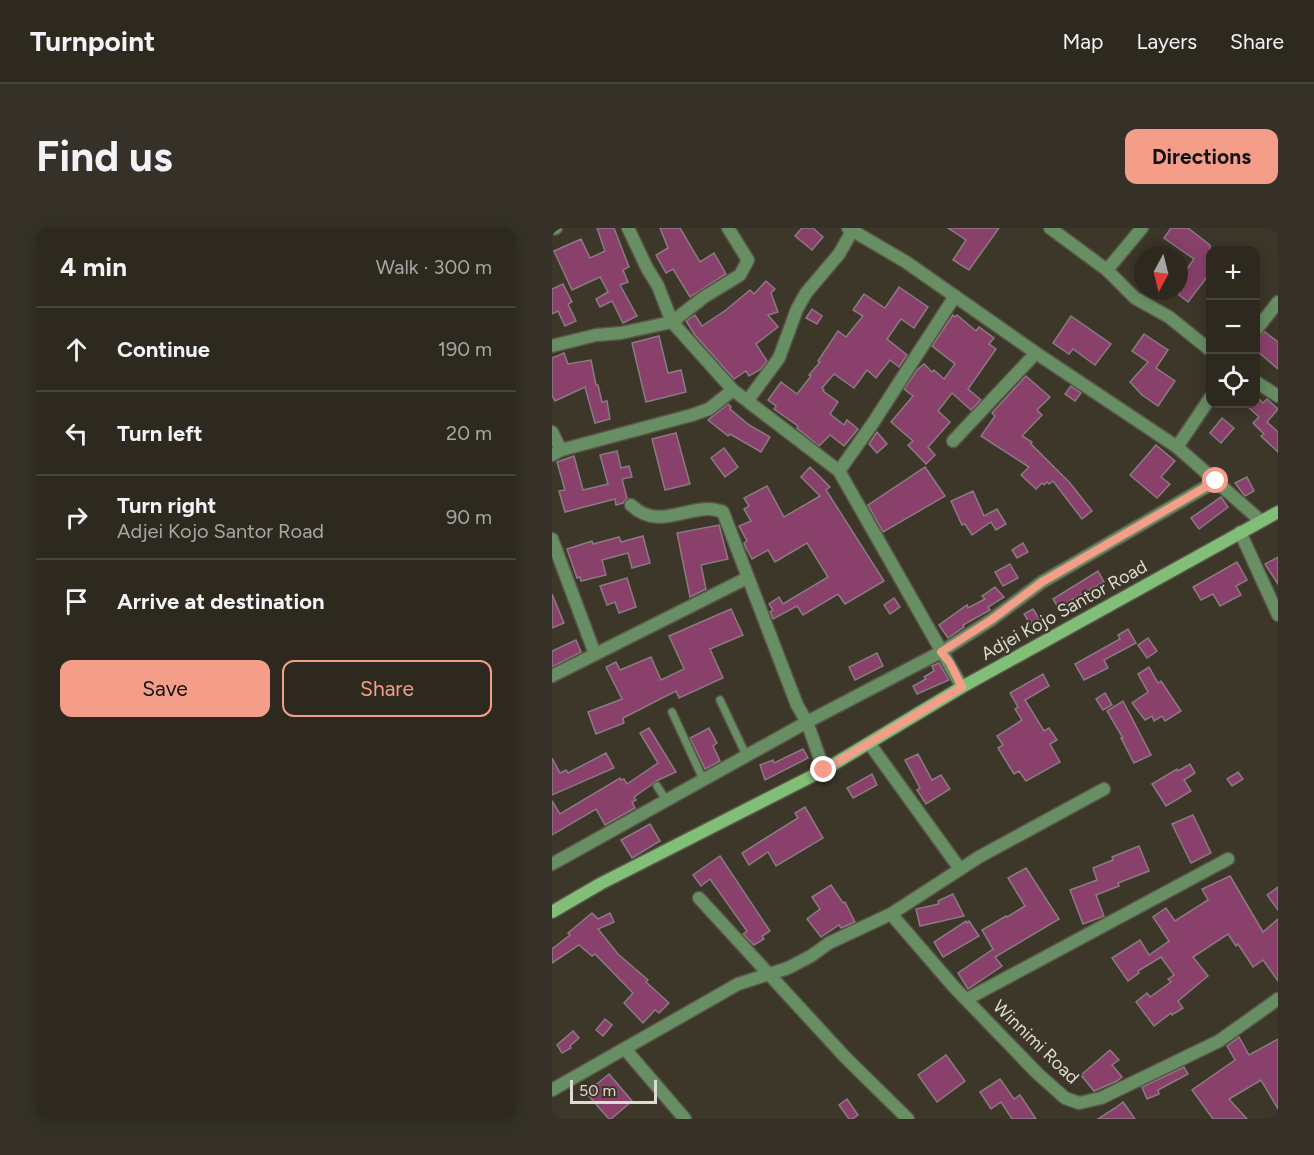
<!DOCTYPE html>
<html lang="en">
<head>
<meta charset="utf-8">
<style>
  body { margin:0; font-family:Figtree,sans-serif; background:#353128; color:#f1f3f6 }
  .controls { position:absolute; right:18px; top:18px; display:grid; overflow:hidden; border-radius:12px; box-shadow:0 3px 15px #0003 }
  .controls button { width:54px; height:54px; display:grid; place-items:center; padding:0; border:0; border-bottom:2px solid #48453d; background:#2d291f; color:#f1f3f6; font:30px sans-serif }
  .compass { position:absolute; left:582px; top:18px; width:54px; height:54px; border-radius:50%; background:#2d291f; box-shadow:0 3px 15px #0003; rotate:187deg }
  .scale { position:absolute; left:18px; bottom:15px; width:87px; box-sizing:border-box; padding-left:6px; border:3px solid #dedbd2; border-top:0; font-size:16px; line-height:21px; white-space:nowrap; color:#dedbd2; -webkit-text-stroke:4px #3c3729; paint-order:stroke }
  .stop { position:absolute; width:18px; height:18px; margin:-14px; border:4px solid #f49e8a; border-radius:50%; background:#fff }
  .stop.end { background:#f49e8a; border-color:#fff; box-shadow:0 2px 6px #0008 }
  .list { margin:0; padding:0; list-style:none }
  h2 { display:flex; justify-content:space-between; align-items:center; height:78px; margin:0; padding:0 24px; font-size:26px }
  h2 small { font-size:20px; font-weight:400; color:#a7a6a4 }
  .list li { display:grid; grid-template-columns:39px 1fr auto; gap:18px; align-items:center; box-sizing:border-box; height:84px; padding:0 24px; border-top:2px solid #48453d }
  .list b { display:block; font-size:22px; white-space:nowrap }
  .list p { margin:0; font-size:20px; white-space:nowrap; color:#a7a6a4 }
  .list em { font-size:20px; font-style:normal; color:#a7a6a4 }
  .actions { display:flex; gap:12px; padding:18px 24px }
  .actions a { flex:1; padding:14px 0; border:2px solid #f49e8a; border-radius:12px; text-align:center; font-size:21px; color:#f49e8a }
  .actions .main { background:#f49e8a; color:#111 }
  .icon { flex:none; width:33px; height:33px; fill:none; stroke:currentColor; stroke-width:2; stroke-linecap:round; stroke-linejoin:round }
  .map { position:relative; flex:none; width:726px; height:891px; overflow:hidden; border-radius:12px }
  header { display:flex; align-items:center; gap:36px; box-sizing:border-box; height:84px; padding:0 30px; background:#2d291f; border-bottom:2px solid #48453d }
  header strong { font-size:28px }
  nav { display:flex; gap:33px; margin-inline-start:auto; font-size:21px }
  .intro { display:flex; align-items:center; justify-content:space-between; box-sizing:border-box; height:144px; padding:0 36px }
  h1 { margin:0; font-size:42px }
  .button { padding:15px 27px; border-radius:12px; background:#f49e8a; color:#111; font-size:21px; font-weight:700 }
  main { display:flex; gap:36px; padding:0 36px }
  aside { flex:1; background:#2d291f; border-radius:12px; box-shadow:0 3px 15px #0003 }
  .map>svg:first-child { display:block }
  .building { fill:#89416b; stroke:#8b7a82; stroke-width:1.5 }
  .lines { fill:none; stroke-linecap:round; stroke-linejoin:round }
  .lane-casing { stroke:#595547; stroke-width:10 }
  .street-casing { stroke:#595547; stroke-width:15 }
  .secondary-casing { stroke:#595547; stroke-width:15 }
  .lane { stroke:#688e63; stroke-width:7 }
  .street { stroke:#688e63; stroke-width:12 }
  .secondary { stroke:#81bf79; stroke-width:12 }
  .route { stroke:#f49e8a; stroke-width:8 }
  .labels { text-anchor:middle; stroke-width:4.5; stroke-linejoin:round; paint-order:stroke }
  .street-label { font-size:18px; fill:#dedbd2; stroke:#3c3729 }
</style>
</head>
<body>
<header>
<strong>Turnpoint</strong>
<nav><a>Map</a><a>Layers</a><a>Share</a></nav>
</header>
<div class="intro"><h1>Find us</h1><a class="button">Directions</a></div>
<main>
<aside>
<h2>4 min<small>Walk · 300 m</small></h2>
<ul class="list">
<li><svg class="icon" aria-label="ahead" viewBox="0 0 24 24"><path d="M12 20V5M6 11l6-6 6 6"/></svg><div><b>Continue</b></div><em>190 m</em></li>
<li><svg class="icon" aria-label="left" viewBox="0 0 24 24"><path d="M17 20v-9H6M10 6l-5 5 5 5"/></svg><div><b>Turn left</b></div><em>20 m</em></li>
<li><svg class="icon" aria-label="right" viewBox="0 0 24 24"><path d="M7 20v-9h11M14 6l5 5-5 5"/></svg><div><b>Turn right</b><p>Adjei Kojo Santor Road</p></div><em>90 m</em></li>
<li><svg class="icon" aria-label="arrive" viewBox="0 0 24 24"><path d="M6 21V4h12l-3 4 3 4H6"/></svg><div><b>Arrive at destination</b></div></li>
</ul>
<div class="actions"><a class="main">Save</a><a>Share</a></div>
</aside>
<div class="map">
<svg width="726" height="891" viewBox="0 0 726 891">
  <rect width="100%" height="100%" fill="#3c3729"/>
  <g class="building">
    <path d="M45,0H62L77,39L71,42L76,54L68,57L85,88L71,95L60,73L48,79L44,71L56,64L48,49L20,62L2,23L29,11L38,30L53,23Z"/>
    <path d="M108,0H128L148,34L162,25L174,46L138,69L121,41L114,45L104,27L116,20Z"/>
    <path d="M250,0H261L271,9L260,22L243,8Z"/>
    <path d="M396,0H447L417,42L401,32L414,12Z"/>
    <path d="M619,0H636L658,17V51L655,49L636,74L627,67V53L642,31L612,10Z"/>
    <path d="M214,53L223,61L219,65L226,84L216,87L226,99L204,116L215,133L209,141L197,148L194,143L182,151L143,107L134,93L143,87L150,98L174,82L198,62L202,66Z"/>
    <path d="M11,56L20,74L16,76L24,93L13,98L6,83L0,86V61Z"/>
    <path d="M347,59L376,79L362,100L349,91L335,111L355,127L347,139L338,132L324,150L315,142L302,160L282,146L270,160L272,162L271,163L286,174L278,186L292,197L295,192L306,201L292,218L278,207L267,218L245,200L246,198L222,181L224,178L216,172L229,154L245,166L259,148L257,147L268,134L266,133L286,103L294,109L311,88L301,82L312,66L333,80Z"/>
    <path d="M260,81L270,88L265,96L254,90Z"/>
    <path d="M401,87L403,89L405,87L424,103L427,99L442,110L437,116L444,121L416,161L429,172L419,182L400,165L386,183L398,194L376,219L383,227L374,236L356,217L361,213L339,194L361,168L352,161L365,142L372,136L380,144L382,142L392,151L403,136L380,118Z"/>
    <path d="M519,88L559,116L543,137L521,121L517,126L501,115Z"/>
    <path d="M713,104L726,114V141L704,122V111Z"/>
    <path d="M592,106L616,122L604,140L623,153L606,178L590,167L578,154L596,134L580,123Z"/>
    <path d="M107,108L116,145L129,142L134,164L94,174L80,115Z"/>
    <path d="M12,125L16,136L39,132L44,157H46L50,174L55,173L58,191L43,195L33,159L3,173L0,167V130Z"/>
    <path d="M474,148L498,169L485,182L490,187L470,208L480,214L479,216L518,255L540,283L530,291L501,253L497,256L495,254L492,257L490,255L484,261L469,247L477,239L429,208L443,188L440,185Z"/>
    <path d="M519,158L529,165L523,173L513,166Z"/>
    <path d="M704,168L711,175L715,171L726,181L715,194L726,204V224L709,208L712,206L701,195L707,189L693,176H704Z"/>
    <path d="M176,176L179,179L178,181L197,197L218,209L209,224L178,206L176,208L156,192Z"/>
    <path d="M670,190L682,200L669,215L658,205Z"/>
    <path d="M325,204L335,216L325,225L317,216Z"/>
    <path d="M124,205L138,256L113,262L100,211Z"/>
    <path d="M604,217L623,233L609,249L618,256L605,270L578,247Z"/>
    <path d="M172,220L186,239L173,249L159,230Z"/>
    <path d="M65,223L69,240L77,238L80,249L70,251L75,270L71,275L64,277L63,271L13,284L7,263L13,262L5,234L22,228L31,262L56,256L48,227Z"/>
    <path d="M258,239L278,259L274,262L332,353L293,376L286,366L251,387L245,378L221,391L218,384L221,382L217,376L227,369L231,376L276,349L255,315L223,334L216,322L200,331L194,320L192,315L195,313L187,298L199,293L192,281L197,278L192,270L215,258L232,289L268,268L249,249Z"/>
    <path d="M373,239L393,268L331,304L316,277Z"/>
    <path d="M695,249L702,263L693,268L683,255Z"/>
    <path d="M421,263L432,288L445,281L454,296L444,302L439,294L420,307L413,296L410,297L399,273Z"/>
    <path d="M669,269L676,279L647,301L639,290Z"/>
    <path d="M167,297L176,331L149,337L154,361L138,369L125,305Z"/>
    <path d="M91,308L98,335L80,340L76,325L50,332L54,347L29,353L28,349L25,350L15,321L40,313L41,316L67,309L69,314Z"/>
    <path d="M471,315L476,324L465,330L460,322Z"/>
    <path d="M726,329V356L713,336Z"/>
    <path d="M685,334L695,352L684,358L689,367L668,378L661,366L649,372L641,359Z"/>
    <path d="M458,336L466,350L451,358L443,344Z"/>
    <path d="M546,343L552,354L518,373L507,381L501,371Z"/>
    <path d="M75,350L84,379L67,385L63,374L55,377L48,358Z"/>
    <path d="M443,359L452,369L436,379L438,382L411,397L412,399L396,410L387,397L415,377L416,380L433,371L430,368Z"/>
    <path d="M0,366L12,395L0,400Z"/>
    <path d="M342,370L348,379L338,386L332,377Z"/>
    <path d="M179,381L191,407L158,421L171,450L127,470L124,463L71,490L72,495L44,506L36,484L70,471L54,439L64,434L68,442L99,429L109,452L132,441L117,408Z"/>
    <path d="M481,381L487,391L478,396L472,386Z"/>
    <path d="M576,401L584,415L552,432L556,440L532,452L523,436L568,411L566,407Z"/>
    <path d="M596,410L605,423L595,430L586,417Z"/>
    <path d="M24,412L29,424L0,439V423Z"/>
    <path d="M325,425L331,438L303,452L297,439Z"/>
    <path d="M387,435L397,452L365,466L361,458L374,451L372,449L382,443L380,438Z"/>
    <path d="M597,439L606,455L609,453L629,483L613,493L610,488L602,493L600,488L593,492L580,475L596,464L586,446Z"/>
    <path d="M491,446L497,458L473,472L492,503L497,500L505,512L498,516L508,534L474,553L467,543L462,546L446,520L451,517L445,508L470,492L463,481L466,479L458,465Z"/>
    <path d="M553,465L560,477L551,482L544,471Z"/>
    <path d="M571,473L599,527L582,535L569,510H571L555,483Z"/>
    <path d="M97,500L124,544L102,554L99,557L82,569L84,572L80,574L83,580L53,597L44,581L0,607V573L8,586L68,550L69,552L72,551L75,556L106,535L88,505Z"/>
    <path d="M157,500L165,515L161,518L168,533L153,541L138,510Z"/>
    <path d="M251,521L256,530L213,552L208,537L221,532L222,535Z"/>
    <path d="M54,525L62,540L0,567V530L8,545L14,542L16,545Z"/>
    <path d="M366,526L380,552L389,547L398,561L374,576L365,562L368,560L353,532Z"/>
    <path d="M638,536L643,545L632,552L639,563L614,578L600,556L625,541L626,543Z"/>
    <path d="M686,544L691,551L680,558L675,551Z"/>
    <path d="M320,546L325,557L301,570L295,560Z"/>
    <path d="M253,579L271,610L224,638L216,624L197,637L190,625L246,590L243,585Z"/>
    <path d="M641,587L659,625L639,635L620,596Z"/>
    <path d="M98,596L108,613L80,630L69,612Z"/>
    <path d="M587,618L597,643L566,655L567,658L544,667L552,688L531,696L518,662L545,652L541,640L561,632L560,629Z"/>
    <path d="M168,628L218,703L210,708L212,711L202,717L191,706L195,703L158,651L149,658L141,647Z"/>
    <path d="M474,640L507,691L443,729L450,738L416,761L406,745L441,721L430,702L454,688L455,689L473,678L456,650Z"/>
    <path d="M678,648L711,704L726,691V753L711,732L701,739L686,716L684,718L676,706L641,729L656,748L626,773L631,780L620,787L619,785L602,798L584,774L595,765L598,769L619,754L616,751L622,747L609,729L586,743L587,745L576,753L560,730L588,712L597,727L617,713L601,689L614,680L623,693L656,672L650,661Z"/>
    <path d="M279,657L291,675L293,674L303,694L289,700L287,697L269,709L255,691L268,681L260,669Z"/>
    <path d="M726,659V682L715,667Z"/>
    <path d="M401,666L412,688L368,698L364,681L387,676L386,673Z"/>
    <path d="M40,685L46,691L58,685L62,694L46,701L66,726L96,752L94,754L117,775L107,785L103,782L91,795L72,775L81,765L43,726L40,728L27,717L0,735V721L18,707L16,705Z"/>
    <path d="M414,693L415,695L417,693L427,708L391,729L382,714Z"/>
    <path d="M53,791L60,797L51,808L44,802Z"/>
    <path d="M21,803L27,810L18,818L19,820L10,825L5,817Z"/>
    <path d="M687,809L697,827L726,811V881L709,852L677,871L695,891H661L640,862L683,832L675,818Z"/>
    <path d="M558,822L567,832L560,837L570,849L565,853L542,863L529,847Z"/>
    <path d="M394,827L413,853L385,874L366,847Z"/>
    <path d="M632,839L636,846L606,862L607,866L595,871L590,859Z"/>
    <path d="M57,846L80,873L59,891H57L34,865Z"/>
    <path d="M448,851L462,871L468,867L484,891H460L449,874L439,881L428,864Z"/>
    <path d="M295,871L306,887L300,891H297L287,877Z"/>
    <path d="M571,874L583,891H546L563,880Z"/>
  </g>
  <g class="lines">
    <g class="lane-casing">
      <g id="lane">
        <path d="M168,472L194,527"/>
        <path d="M120,484L151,551"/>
        <path d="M105,558L114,572"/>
      </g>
    </g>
    <g class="street-casing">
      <g id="street">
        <path d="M76,0L95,40L106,58L120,94L181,162L287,243L410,459"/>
        <path d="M296,0L354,34L484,125L625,219L709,293"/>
        <path d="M498,0L555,42"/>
        <path d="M590,0L555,42L583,70L617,89L658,122"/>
        <path d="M0,1L4,0"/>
        <path d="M704,102L726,74"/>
        <path d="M0,118L44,107L69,105L120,94L152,69L188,47L196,32L176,0"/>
        <path d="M704,154L726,168"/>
        <path d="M196,172L227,130L245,81L254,65L287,26L302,0"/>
        <path d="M0,204L9,222"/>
        <path d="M401,213L484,125"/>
        <path d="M625,219L658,170"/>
        <path d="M0,227L9,222L140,187L157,181L181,162"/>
        <path d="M287,243L321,195L403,68"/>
        <path d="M79,277C109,306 141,271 171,284L245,477L255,494L272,542"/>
        <path d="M688,304L726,387"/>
        <path d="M0,311L43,426"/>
        <path d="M0,448L195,350"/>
        <path d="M317,515L408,641"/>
        <path d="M0,636L255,494L389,424L439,392L490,354L664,253"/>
        <path d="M147,670L293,829L356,891"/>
        <path d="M339,686L402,759L485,845L513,870L527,875L549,870L667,813L726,771"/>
        <path d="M415,771L676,631"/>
        <path d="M73,821L133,891"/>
        <path d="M0,862L186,756L236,740L259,728L277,715L339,686L427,629L552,561"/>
      </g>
    </g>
    <g class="secondary-casing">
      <path id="secondary" d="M0,684L48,656L272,542L410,459L726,284"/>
    </g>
    <use href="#lane" class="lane"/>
    <use href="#street" class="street"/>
    <use href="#secondary" class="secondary"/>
  </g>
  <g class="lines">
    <path class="route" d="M272,542L410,459L398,435L389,424L439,392L490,354L664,253"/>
  </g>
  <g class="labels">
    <g class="street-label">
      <text transform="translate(512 382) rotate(-29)" y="6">Adjei Kojo Santor Road</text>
      <text transform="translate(484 814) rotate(44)" y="6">Winnimi Road</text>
    </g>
  </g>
</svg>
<div class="controls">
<button>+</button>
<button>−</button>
<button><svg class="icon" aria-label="locate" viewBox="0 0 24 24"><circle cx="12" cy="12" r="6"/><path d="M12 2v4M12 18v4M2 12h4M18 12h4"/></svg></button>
</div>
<svg class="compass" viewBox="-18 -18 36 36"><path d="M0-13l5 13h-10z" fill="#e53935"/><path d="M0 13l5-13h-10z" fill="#a7a6a4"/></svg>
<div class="scale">50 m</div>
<div class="stop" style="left:664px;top:253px"></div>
<div class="stop end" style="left:272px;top:542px"></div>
</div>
</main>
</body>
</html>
